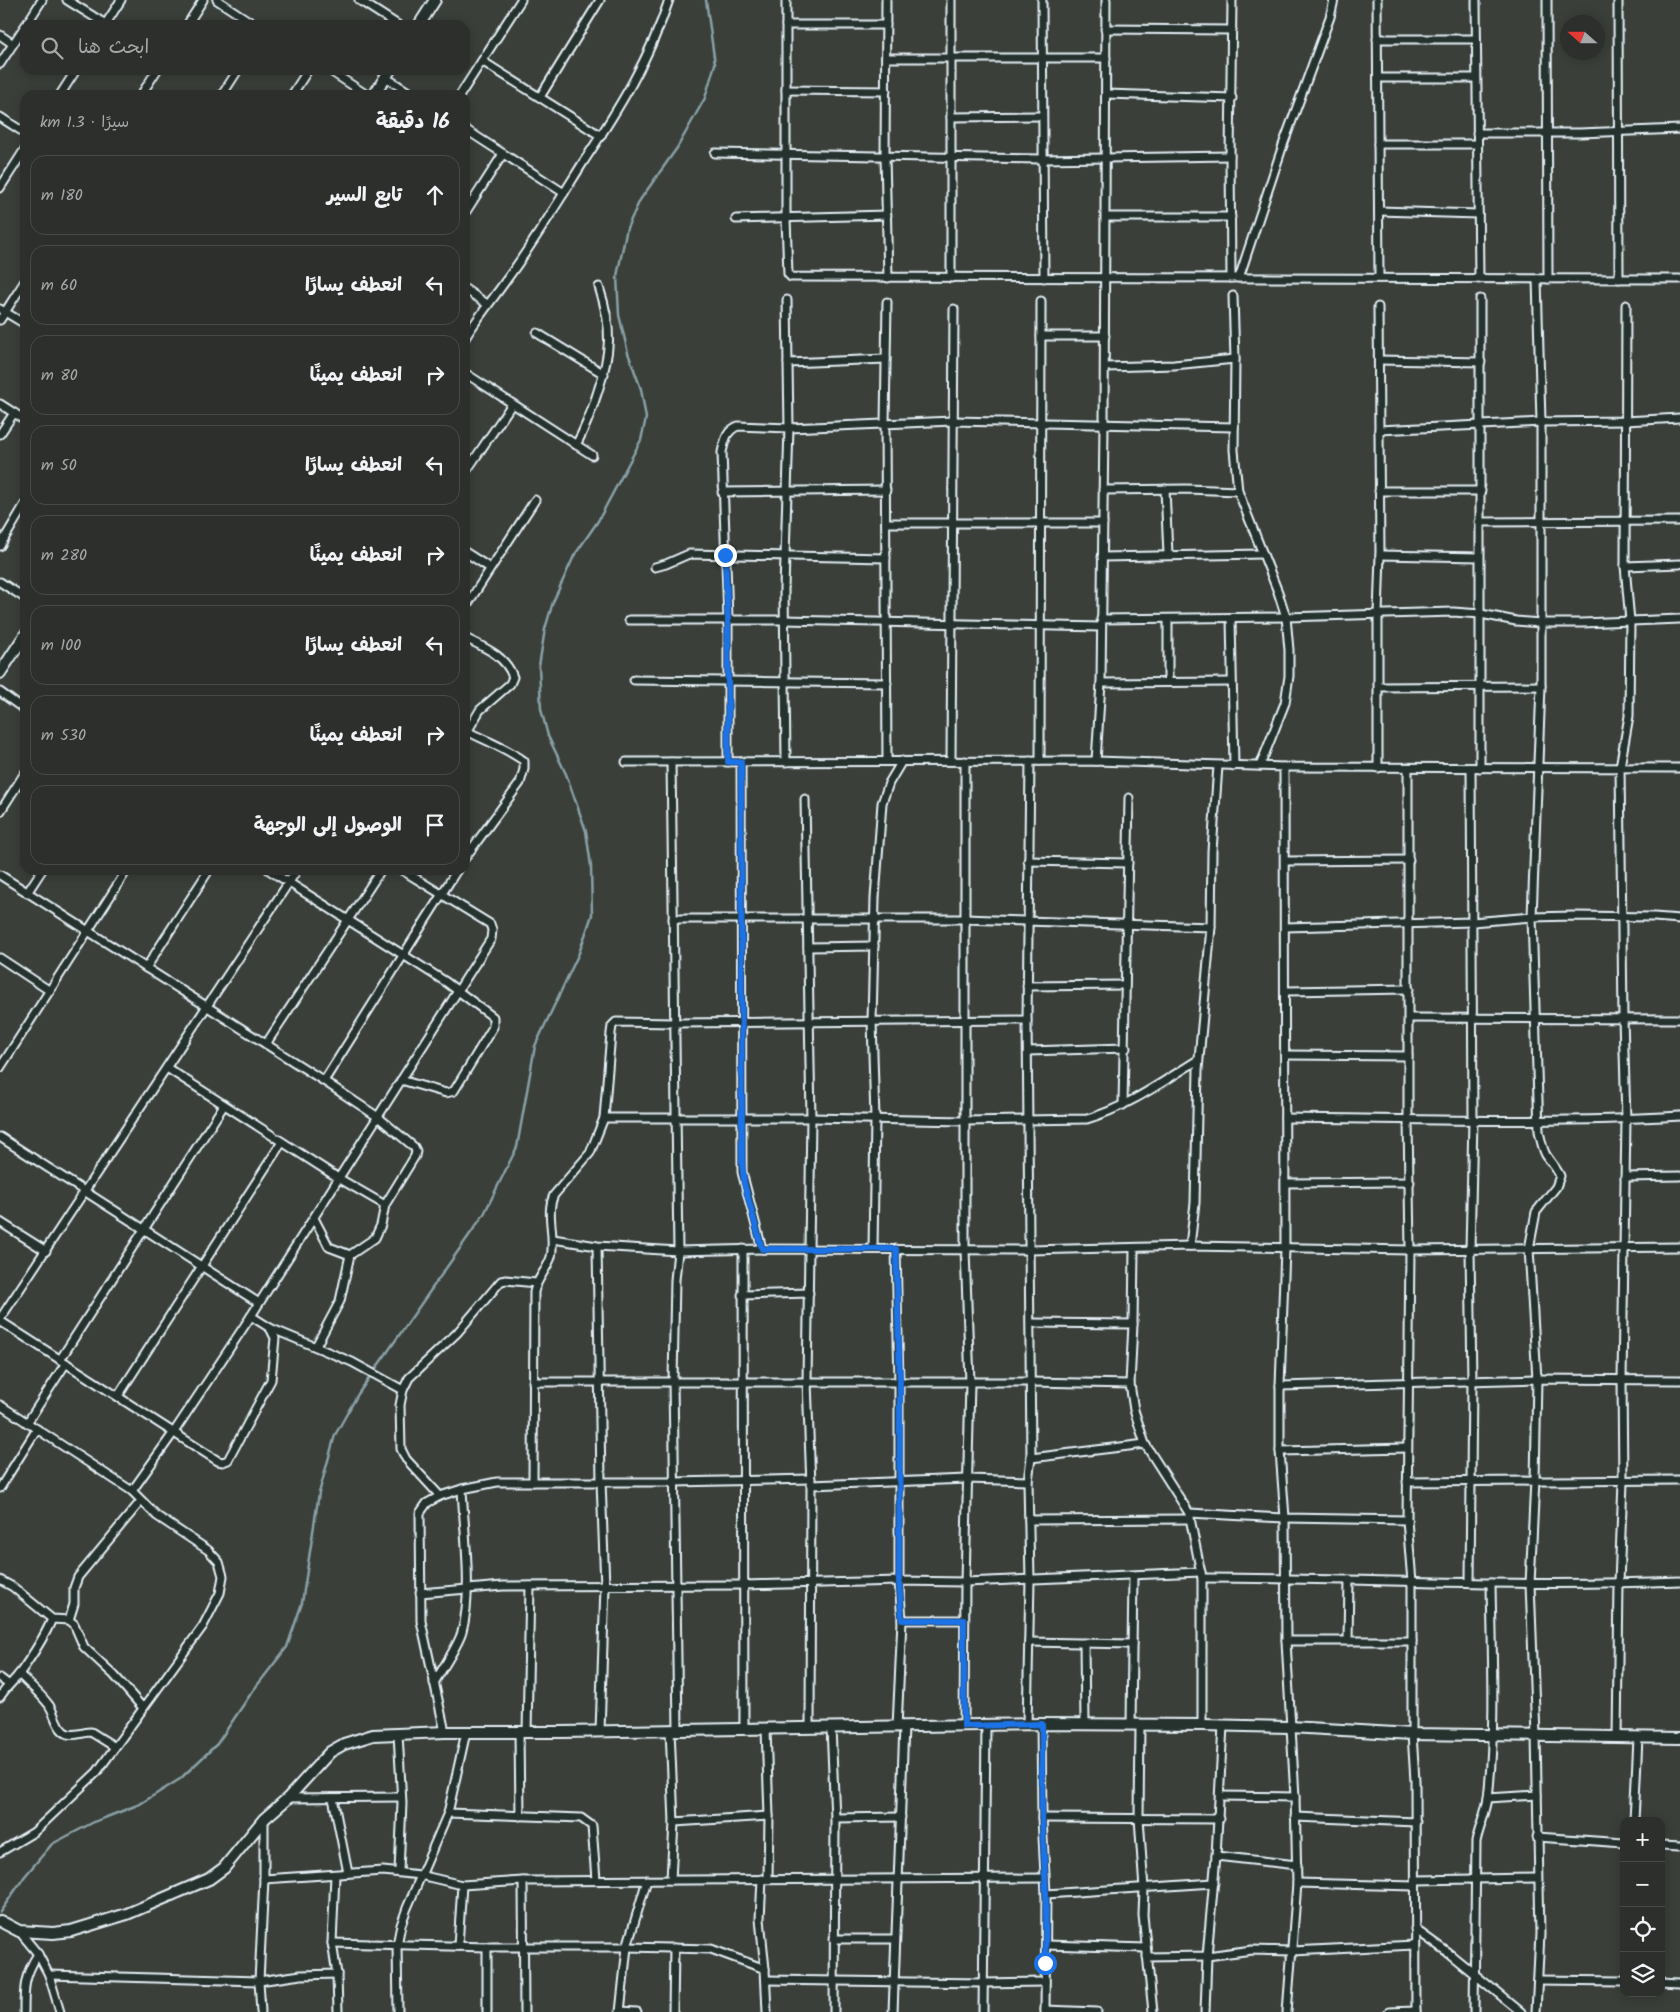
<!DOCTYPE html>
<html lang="ar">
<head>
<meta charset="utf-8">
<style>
  body { margin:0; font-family:Kalam,"Playpen Sans Arabic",sans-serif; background:#383b37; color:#f1f3f6; direction:rtl }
  .controls { position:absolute; right:15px; bottom:15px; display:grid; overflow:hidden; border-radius:10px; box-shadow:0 2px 12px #0003 }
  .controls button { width:45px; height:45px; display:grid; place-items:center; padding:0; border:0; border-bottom:1px solid #484a47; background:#2c2f2b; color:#f1f3f6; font:25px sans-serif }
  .compass { position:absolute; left:1560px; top:15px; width:45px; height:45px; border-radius:50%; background:#2c2f2b; box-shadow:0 2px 12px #0003; rotate:291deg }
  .stop { position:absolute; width:15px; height:15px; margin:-11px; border:4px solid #1a73e8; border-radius:50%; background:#fff }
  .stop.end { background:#1a73e8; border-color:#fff; box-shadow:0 1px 5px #0008 }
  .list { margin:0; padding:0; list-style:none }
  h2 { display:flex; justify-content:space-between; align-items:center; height:65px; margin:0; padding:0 20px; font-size:21px }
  h2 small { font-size:16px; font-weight:400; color:#a6a9a9 }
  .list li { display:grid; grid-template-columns:32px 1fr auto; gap:15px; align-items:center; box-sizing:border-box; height:80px; margin:0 10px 10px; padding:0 10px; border:1px solid #484a47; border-radius:15px }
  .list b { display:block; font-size:19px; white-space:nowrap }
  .list em { font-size:16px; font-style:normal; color:#a6a9a9 }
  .icon { flex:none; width:28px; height:28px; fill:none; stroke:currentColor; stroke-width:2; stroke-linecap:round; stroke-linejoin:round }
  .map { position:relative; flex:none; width:1680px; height:2012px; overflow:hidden; direction:ltr }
  .search { position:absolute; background:#2c2f2b; box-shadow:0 2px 12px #0003; left:20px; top:20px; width:450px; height:55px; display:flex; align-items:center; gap:12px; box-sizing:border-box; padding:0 18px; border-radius:15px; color:#a6a9a9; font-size:19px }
  .panel { position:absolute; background:#2c2f2b; box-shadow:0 2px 12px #0003; left:20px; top:90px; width:450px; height:785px; border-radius:15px; direction:rtl }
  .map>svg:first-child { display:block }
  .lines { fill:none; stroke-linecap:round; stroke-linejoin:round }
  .stream { stroke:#89a1a7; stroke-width:2.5 }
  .street-casing { stroke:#e8f1f8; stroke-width:11 }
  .secondary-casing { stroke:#e8f1f8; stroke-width:14 }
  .street { stroke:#26332d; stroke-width:7 }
  .secondary { stroke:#26332d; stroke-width:10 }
  .route { stroke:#1a73e8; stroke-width:6 }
</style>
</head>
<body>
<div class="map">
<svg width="1680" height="2012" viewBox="0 0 1680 2012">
  <rect width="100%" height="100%" fill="#3a3f39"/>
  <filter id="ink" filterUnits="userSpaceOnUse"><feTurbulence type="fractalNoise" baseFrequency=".02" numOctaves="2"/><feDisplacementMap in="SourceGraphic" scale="10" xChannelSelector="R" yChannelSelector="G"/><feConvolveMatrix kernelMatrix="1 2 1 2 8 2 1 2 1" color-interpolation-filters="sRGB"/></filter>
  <g filter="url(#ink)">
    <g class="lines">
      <path class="stream" d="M0,1912L25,1876L52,1844L94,1822L140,1804L180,1779L217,1744L252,1692L287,1647L302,1603L319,1493L335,1435L358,1394L484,1214L517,1147L535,1046L579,953L592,915L591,866L586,831L566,774L548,736L541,709L539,666L545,629L553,602L574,556L598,521L641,440L646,418L641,389L628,353L619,315L617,276L627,228L640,200L677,148L705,98L715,64L706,0"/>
      <g class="street-casing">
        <g id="street">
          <path d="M67,0L107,25"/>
          <path d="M217,0L255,25"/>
          <path d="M359,0L398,25"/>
          <path d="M786,0V218L788,274L791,277L1680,279"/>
          <path d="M886,0L885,156L888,278"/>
          <path d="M951,0V278"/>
          <path d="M1042,0L1044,278"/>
          <path d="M1377,0L1379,278"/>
          <path d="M1476,0L1479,279"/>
          <path d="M1547,0L1548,279"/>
          <path d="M1618,0L1619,279"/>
          <path d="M26,25L42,0"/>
          <path d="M105,25L121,0"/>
          <path d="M187,25L203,0"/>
          <path d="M786,25H886"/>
          <path d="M1105,29L1232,30"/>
          <path d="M0,35L13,44"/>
          <path d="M1377,39H1476"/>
          <path d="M886,58H1106"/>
          <path d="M482,61L601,136"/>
          <path d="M0,64L25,26"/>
          <path d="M329,70L367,95"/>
          <path d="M385,77L413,95"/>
          <path d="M1378,78H1476"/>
          <path d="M786,90L886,91"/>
          <path d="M1106,94L1232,98"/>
          <path d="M60,95L76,70"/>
          <path d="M141,95L157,70"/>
          <path d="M222,95L238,70"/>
          <path d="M292,95L308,70"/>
          <path d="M460,95L521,0"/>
          <path d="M540,97L600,0"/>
          <path d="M0,117L25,133"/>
          <path d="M951,117L1042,116"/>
          <path d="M465,129L564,193"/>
          <path d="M1477,133H1580L1680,129"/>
          <path d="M1378,144H1477"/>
          <path d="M715,153L1042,159L1230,156"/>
          <path d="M0,188L25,149"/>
          <path d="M1379,211L1478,214"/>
          <path d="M465,213L503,154"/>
          <path d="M1106,217H1231"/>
          <path d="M736,219L887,215"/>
          <path d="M1231,278L1230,156L1232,0"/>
          <path d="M1239,278L1283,145L1330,17L1334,0"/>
          <path d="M465,289L487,304"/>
          <path d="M1233,296L1235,359L1234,450L1238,491L1278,592L1286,617L1289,650V676L1285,703L1260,766"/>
          <path d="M0,309L25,324"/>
          <path d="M0,320L25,281"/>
          <path d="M537,333L604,374"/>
          <path d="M1041,336H1105"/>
          <path d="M465,338C478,317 493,299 507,279C535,241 559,201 584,161C618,110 650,58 669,0"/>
          <path d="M1379,360L1481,362"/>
          <path d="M788,363L886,359"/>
          <path d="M1105,367L1174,365L1235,359"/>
          <path d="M465,373L592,455"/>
          <path d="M0,404L25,420"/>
          <path d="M1379,430L1541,422L1625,421L1680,418"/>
          <path d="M0,434L14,413"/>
          <path d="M576,445C586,427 591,413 597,394C611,353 613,329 599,287"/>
          <path d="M465,473L512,404"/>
          <path d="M1165,489L1168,554"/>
          <path d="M1103,490L1187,489L1238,491"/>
          <path d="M1379,491H1481"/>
          <path d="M722,492L886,490"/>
          <path d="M1479,522L1680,521"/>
          <path d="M886,523H1103"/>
          <path d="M0,546L25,504"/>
          <path d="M465,552L490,568"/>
          <path d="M1380,555L1479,557"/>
          <path d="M1102,557L1263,554"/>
          <path d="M1625,566L1680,564"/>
          <path d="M655,567L666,564L689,554L886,558"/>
          <path d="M0,582L25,598"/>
          <path d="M465,608L535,500"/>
          <path d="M1231,618L1234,766"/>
          <path d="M1101,619L1286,617L1453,612L1481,614L1516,621L1541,623H1582L1680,619"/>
          <path d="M1168,619V682"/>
          <path d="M629,620H784L1101,627"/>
          <path d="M465,638C484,647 506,656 513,677L510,684L480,710L467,732"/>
          <path d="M634,680L887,683"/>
          <path d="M1101,683L1232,682"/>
          <path d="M1379,687L1541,686"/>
          <path d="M0,692L25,710"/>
          <path d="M465,730C485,741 505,747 524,761V769L520,783L465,858"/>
          <path d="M887,761L885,423L887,302"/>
          <path d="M951,761L954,309"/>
          <path d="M1040,761L1041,301"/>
          <path d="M1096,761L1101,683L1104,424L1106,0"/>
          <path d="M626,762L1096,761L1284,767L1680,768"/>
          <path d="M671,762L678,1251L675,1280L673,1381L678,1730"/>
          <path d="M728,762V619L722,452C725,440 726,431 738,426L789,428L953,421L1234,427"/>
          <path d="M741,762L742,1172L762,1249"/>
          <path d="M786,762L784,589L789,428L787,300"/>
          <path d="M1284,767L1285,1249L1280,1386V1451L1285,1518L1286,1641L1295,1797L1297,1883L1287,2012"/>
          <path d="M1378,768V614L1380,555L1378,307"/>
          <path d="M1408,768V1120L1410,1250L1407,1520L1412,1582V1734L1415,1781L1416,2012"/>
          <path d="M1480,768V299"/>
          <path d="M805,799L811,1118L807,1382L811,1485L810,1728"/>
          <path d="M0,812L25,773"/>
          <path d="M1028,861L1128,863"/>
          <path d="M1286,861L1409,860"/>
          <path d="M269,870L446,982L493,1017V1027L454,1091L446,1093L401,1080"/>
          <path d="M0,875L324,1081L378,1117L414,1147L416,1151L415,1156L385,1205L381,1225L375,1238L350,1255L340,1301L316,1346"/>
          <path d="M27,893L42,870"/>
          <path d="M673,919H964L1211,927"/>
          <path d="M1285,927L1472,922L1532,917L1573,916L1654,917L1680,919"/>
          <path d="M808,947L874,946"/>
          <path d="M0,958L50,991"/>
          <path d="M146,968L209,870"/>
          <path d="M1027,986L1125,985"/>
          <path d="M1286,991L1409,989"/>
          <path d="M1409,1018L1680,1019"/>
          <path d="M266,1044L381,870"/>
          <path d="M1028,1051L1126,1048"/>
          <path d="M1286,1055L1408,1056"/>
          <path d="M0,1068L127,870"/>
          <path d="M167,1068L340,1179L385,1205"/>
          <path d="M324,1081L457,870"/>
          <path d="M1123,1105L1129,798"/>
          <path d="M604,1118H811L965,1121L1087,1119C1128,1107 1162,1082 1198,1060"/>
          <path d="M1285,1118C1417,1119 1549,1124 1680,1116"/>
          <path d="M0,1137L259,1303"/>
          <path d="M1625,1177L1680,1176"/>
          <path d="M1286,1183L1410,1182"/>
          <path d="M314,1218L329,1247L350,1255"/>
          <path d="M0,1222L46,1251"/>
          <path d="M553,1239L597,1246L678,1251L762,1249L1030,1250L1190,1246L1410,1250L1680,1247"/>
          <path d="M597,1246L601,1481L605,1586L600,1731"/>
          <path d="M1190,1246L1195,1203L1198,1070L1211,927L1212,851L1218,766"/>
          <path d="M743,1249L744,1729"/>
          <path d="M873,1249L875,1119L872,1021L875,898L882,803L889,783L902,761"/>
          <path d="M896,1249L899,1382V1581L902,1620L897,1727"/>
          <path d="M1134,1249L1133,1324L1130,1384L1134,1410L1145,1444L1189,1513L1202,1578V1725"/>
          <path d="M742,1295L809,1293"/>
          <path d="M0,1319L297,870"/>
          <path d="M0,1321L218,1461L223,1462L228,1460L271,1380L275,1338L270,1328L251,1316"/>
          <path d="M1031,1323L1133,1324"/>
          <path d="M270,1328L352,1362L403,1390"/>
          <path d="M60,1360L224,1105"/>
          <path d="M533,1382H1031L1130,1384"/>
          <path d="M1280,1386L1537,1379L1680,1380"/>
          <path d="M118,1396L282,1142"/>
          <path d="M0,1405L132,1491L157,1516L208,1550L219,1562L223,1576L220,1593L203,1626L97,1772L34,1832L0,1852"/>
          <path d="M27,1423L66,1363"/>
          <path d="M1280,1451L1407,1448"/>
          <path d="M1031,1458L1145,1444"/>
          <path d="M533,1482L534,1292C537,1278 547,1270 551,1257C556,1236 545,1213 554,1195L590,1153L604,1118L611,1033L612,1026L616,1022L674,1023L1027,1020"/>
          <path d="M1407,1482L1680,1480"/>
          <path d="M811,1485L967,1479L1028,1481"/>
          <path d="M0,1488L37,1429"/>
          <path d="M132,1491L174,1432L251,1316L491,939L492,930L490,924L402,870"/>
          <path d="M440,1496L406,1459L401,1449L400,1405L403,1390L409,1378L457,1333L501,1281L506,1280L536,1283"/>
          <path d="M1189,1513L1285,1518L1407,1520"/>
          <path d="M1029,1520L1190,1519"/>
          <path d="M1202,1578C1361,1578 1521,1588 1680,1581"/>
          <path d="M0,1580L13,1587L52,1619L69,1620L74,1624L84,1647L114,1675L143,1708"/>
          <path d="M1470,1582L1472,1381L1470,1250L1473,1120L1471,768"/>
          <path d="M420,1593L503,1586L744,1585L899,1581L965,1582L1201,1572"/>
          <path d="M69,1620L74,1604V1588L78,1577L141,1501"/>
          <path d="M902,1620H964"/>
          <path d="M1286,1641H1412"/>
          <path d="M1348,1641L1349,1580"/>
          <path d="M1029,1642L1132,1644"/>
          <path d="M1084,1643L1085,1724"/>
          <path d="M19,1674C29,1684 40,1693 49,1705C55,1714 57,1730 68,1734C76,1736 83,1732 91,1732L115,1747"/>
          <path d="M0,1678L8,1684"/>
          <path d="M434,1683C442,1669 458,1646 462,1632C473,1591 464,1532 462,1489"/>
          <path d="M0,1697C6,1687 13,1682 20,1673C32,1656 44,1638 52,1619"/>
          <path d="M1041,1724L1042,1818L1046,1894L1045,2012"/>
          <path d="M1027,1725L1030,1580L1028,1481L1031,1458L1027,1020L1030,761"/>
          <path d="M1131,1725L1133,1576"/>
          <path d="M1140,1725L1139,1818L1144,1889L1143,1915L1153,2012"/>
          <path d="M964,1726L965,1582L970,1383L965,1250V761"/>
          <path d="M831,1727L835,1818L834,2012"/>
          <path d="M766,1729L769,1816L768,1879"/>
          <path d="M670,1730L674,1822L671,1880"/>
          <path d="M445,1732L421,1621L420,1513L427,1503L440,1496L462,1489L497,1482H674L811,1479"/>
          <path d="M519,1732L520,1816"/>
          <path d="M527,1732L530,1586"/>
          <path d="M398,1734L402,1803L399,1871"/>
          <path d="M1617,1738L1619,1583L1623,1482L1622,1381L1626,1119L1623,1018L1620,767L1629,716L1630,621L1625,566L1626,305"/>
          <path d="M1220,1796L1295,1797"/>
          <path d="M288,1798L401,1797"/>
          <path d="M333,1798L348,1873"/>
          <path d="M1488,1798L1537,1795"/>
          <path d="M448,1813L581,1818L592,1826L596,1880"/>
          <path d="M1295,1817L1416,1822"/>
          <path d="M835,1818L901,1817"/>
          <path d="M1042,1818L1219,1819"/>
          <path d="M1634,1821L1638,1738"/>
          <path d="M674,1822L769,1816"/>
          <path d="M1537,1837L1624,1843"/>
          <path d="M1661,1845L1680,1846"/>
          <path d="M1216,1856L1297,1865"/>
          <path d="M264,1879L383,1871L420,1875L462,1885L523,1881L1045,1878"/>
          <path d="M762,1879L760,1919L765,1969L767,2012"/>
          <path d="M1416,1880L1538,1878"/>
          <path d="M523,1881L524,2012"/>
          <path d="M1297,1883L1415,1886"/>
          <path d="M1046,1894L1214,1883"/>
          <path d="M1415,1929L1451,1955L1521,2012"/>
          <path d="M19,1931L38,1954L49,1975L60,2012"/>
          <path d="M834,1939H894"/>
          <path d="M332,1943L487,1947H627L711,1949L765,1969"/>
          <path d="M1046,1945L1146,1948"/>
          <path d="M458,1946L462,1885"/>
          <path d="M487,1947V2012"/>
          <path d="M1147,1957L1207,1956L1252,1950L1292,1951L1415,1945"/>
          <path d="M337,1974L338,2012"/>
          <path d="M49,1975L259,1981L301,1975L337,1974L332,1943L335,1875"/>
          <path d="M766,1980L983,1983L1045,1982"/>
          <path d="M1538,1980L1624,1981"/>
          <path d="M1661,1982L1680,1983"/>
          <path d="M1045,2010L1097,2012"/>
          <path d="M620,2011L637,2012"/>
          <path d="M24,2012C24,1987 24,1976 38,1954"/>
          <path d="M261,2012L259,1981L264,1879V1819"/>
          <path d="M398,2012L397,1945L401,1925L407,1908L448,1813L466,1732"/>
          <path d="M620,2012L627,1947L647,1880"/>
          <path d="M673,2012L674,1948"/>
          <path d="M893,2012L904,1726"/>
          <path d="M983,2012L986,1725"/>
          <path d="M1205,2012L1207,1956L1216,1856L1223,1725"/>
          <path d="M1389,2012L1416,2011"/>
          <path d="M1474,2012L1476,1842C1479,1827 1486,1813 1488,1798C1496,1727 1492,1654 1491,1583"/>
          <path d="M1536,2012L1540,1934L1536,1735L1530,1584L1535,1480L1537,1379L1529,1249L1536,1212L1556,1187L1560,1176C1556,1167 1551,1163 1546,1155C1542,1148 1541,1140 1539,1131L1532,917L1541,686V422L1537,279"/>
        </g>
      </g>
      <g class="secondary-casing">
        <g id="secondary">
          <path d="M419,25L435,0"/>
          <path d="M374,95L390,70"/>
          <path d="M0,673L25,635"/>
          <path d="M0,1921L19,1931L53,1933L71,1931L127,1914L209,1879L224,1868L264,1819L288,1798L330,1752L344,1744L373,1735L445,1732H563L1041,1724L1202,1725L1290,1727L1412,1734L1680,1738"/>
        </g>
      </g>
      <use href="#street" class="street"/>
      <use href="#secondary" class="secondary"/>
    </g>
  </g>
  <g class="lines" filter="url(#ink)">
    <path class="route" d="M725,555L728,620V762H741L742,1161L744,1183L762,1249H896L900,1382L899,1581L902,1620H964V1726L1042,1724V1818L1046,1894L1045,1963"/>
  </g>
</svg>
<div class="controls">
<button>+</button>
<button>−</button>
<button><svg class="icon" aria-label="locate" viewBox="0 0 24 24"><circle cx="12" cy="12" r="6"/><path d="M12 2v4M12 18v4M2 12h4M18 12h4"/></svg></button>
<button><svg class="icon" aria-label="layers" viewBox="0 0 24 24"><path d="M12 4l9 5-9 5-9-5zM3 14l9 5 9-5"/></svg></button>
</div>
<svg class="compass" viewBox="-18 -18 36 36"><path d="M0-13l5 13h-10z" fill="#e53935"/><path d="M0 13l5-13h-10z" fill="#a6a9a9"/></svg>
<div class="stop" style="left:1045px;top:1963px"></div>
<div class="stop end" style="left:725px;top:555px"></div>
<div class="search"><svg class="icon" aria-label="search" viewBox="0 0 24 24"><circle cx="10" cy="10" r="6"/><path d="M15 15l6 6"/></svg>ابحث هنا</div>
<section class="panel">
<h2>16 دقيقة<small>سيرًا · 1.3 km</small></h2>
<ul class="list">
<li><svg class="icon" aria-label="ahead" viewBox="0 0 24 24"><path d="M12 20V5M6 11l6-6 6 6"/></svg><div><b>تابع السير</b></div><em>180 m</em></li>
<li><svg class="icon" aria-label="left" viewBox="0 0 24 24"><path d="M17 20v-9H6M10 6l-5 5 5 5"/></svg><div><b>انعطف يسارًا</b></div><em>60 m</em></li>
<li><svg class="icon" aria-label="right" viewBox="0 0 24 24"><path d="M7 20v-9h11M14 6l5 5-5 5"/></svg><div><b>انعطف يمينًا</b></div><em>80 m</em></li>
<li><svg class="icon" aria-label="left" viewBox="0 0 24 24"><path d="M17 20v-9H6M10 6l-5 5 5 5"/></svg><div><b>انعطف يسارًا</b></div><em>50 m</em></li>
<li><svg class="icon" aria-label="right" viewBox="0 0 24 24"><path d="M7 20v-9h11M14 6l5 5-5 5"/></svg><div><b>انعطف يمينًا</b></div><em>280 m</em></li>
<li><svg class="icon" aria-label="left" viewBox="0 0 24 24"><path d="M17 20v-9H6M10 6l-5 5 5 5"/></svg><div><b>انعطف يسارًا</b></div><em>100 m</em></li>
<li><svg class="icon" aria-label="right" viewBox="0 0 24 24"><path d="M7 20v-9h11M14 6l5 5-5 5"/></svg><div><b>انعطف يمينًا</b></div><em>530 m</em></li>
<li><svg class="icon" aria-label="arrive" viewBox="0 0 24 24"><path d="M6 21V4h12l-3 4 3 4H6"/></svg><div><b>الوصول إلى الوجهة</b></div></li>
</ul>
</section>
</div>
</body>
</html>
